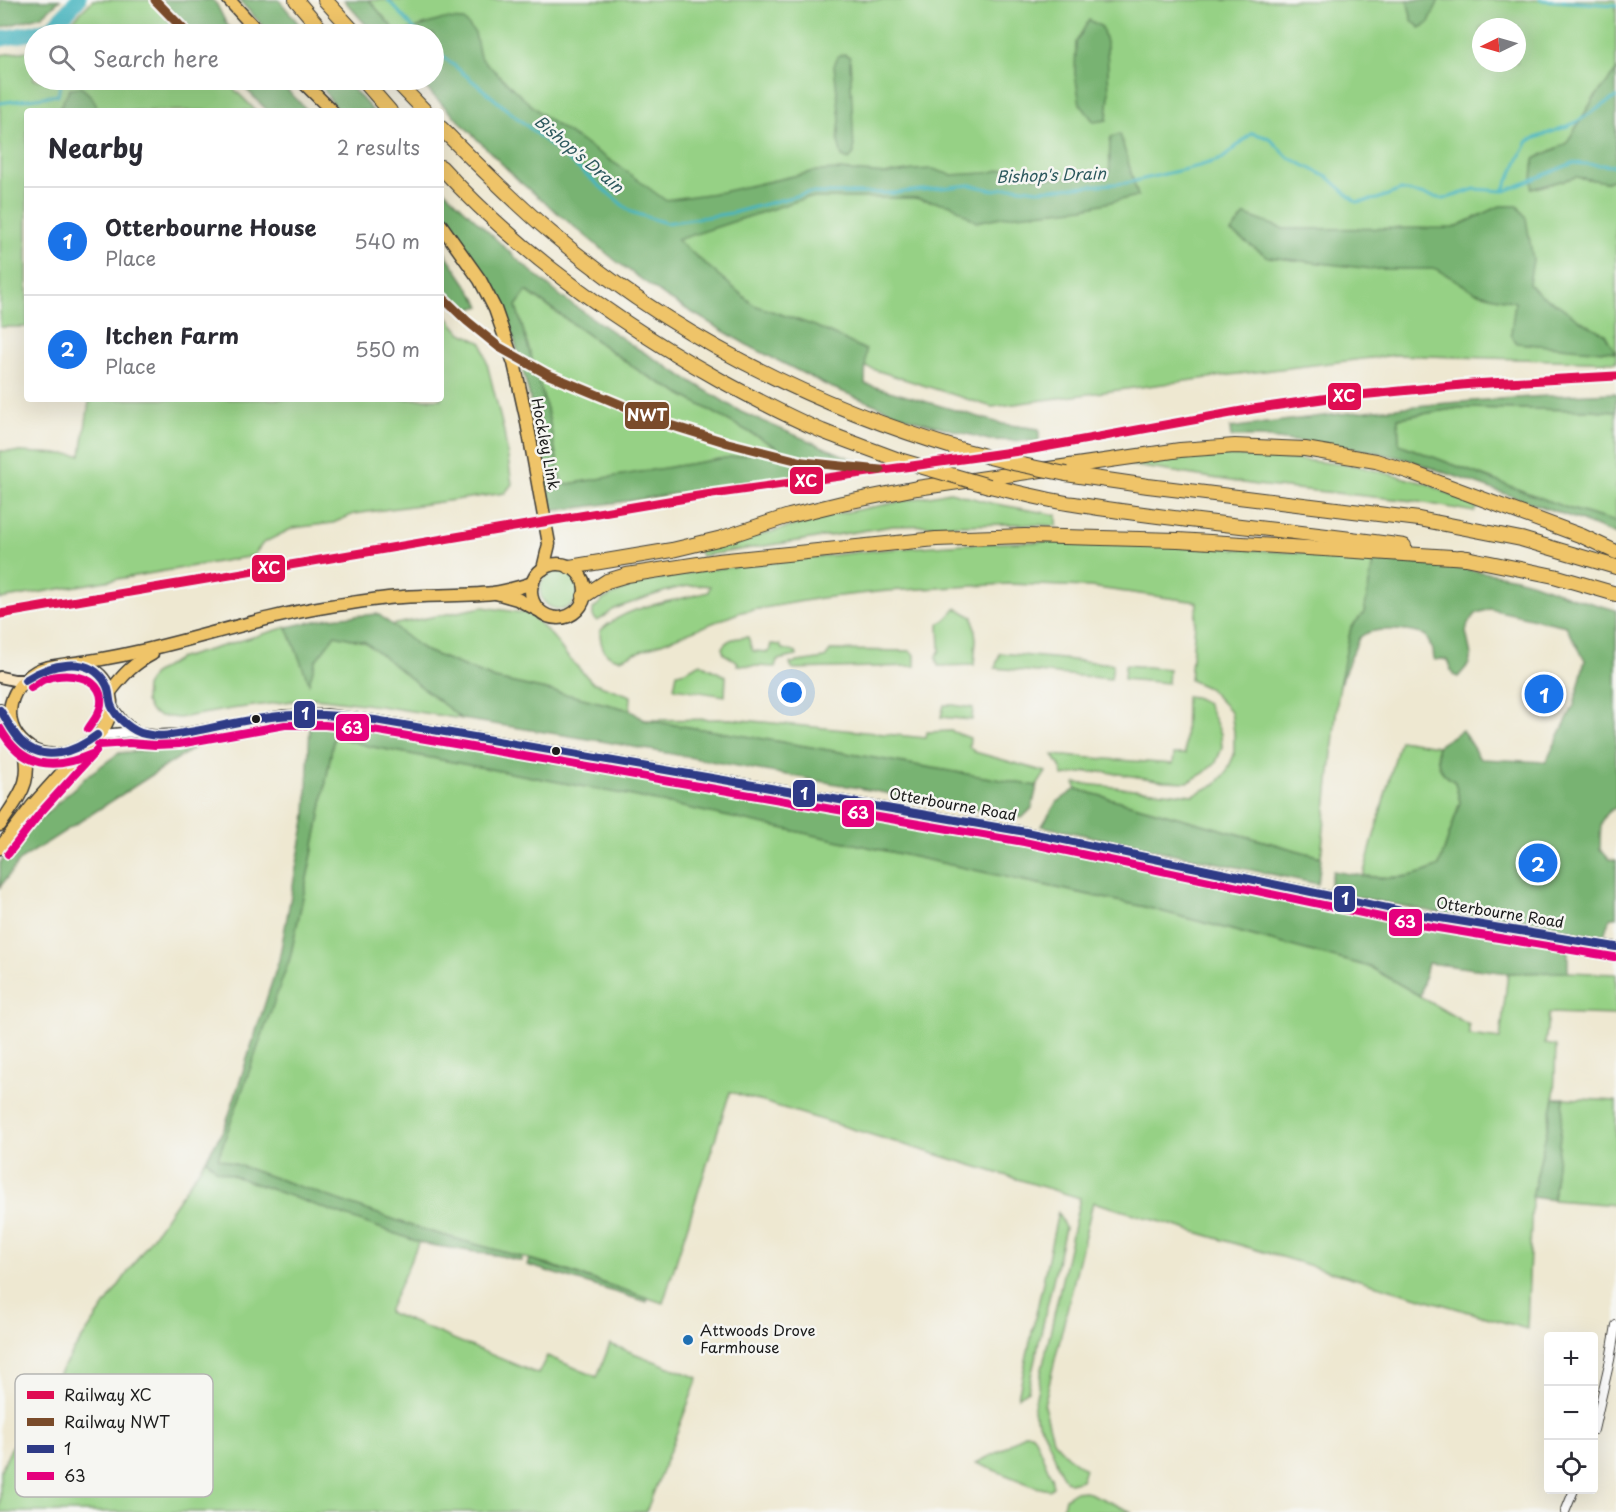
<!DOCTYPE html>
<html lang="en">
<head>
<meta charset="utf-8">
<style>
  body { margin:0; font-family:"Playpen Sans",sans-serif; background:#f7f7f7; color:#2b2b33 }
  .controls { position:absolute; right:18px; bottom:18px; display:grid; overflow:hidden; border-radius:6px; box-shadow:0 6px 24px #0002 }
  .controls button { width:54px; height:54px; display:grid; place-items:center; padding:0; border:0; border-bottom:2px solid #e1e1e2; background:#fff; color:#2b2b33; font:30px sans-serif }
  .compass { position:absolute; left:1472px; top:18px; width:54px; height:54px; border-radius:50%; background:#fff; box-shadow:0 6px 24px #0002; rotate:265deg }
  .you { position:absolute; left:792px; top:693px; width:21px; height:21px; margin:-15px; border:4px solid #fff; border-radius:50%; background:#1a73e8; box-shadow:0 0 0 9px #1a73e833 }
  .badge { display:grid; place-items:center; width:39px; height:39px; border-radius:50%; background:#1a73e8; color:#fff; font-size:20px; font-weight:700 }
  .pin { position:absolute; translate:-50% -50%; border:3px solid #fff; box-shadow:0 2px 6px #0006 }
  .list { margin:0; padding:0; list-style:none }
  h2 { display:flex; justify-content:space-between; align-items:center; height:78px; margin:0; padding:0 24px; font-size:26px }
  h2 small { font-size:20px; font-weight:400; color:#7c7c81 }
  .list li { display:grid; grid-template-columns:39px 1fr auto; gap:18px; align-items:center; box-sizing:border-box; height:108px; padding:0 24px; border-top:2px solid #e1e1e2 }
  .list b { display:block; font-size:22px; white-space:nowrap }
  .list p { margin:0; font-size:20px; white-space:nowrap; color:#7c7c81 }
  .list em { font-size:20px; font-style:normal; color:#7c7c81 }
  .icon { flex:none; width:33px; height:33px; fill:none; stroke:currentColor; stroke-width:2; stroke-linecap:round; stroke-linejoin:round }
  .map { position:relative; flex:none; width:1616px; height:1512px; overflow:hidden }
  .search { position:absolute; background:#fff; box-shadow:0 6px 24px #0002; left:24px; top:24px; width:420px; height:66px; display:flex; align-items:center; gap:15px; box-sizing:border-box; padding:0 21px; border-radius:33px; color:#7c7c81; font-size:22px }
  .panel { position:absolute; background:#fff; box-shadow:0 6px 24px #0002; left:24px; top:108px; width:420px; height:294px; border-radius:6px }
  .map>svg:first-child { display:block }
  .green { fill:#96d185; stroke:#597650; stroke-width:1.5; fill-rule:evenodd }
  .forest { fill:#78b372; stroke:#4a6847; stroke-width:1.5; fill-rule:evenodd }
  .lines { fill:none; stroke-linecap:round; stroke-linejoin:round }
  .stream { stroke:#46b5c0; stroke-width:3 }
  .river { stroke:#46b5c0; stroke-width:16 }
  .minor-casing { stroke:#3c3b37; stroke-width:10 }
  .tertiary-casing { stroke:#3c3b37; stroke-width:12 }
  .secondary-casing { stroke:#3c3b37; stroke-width:14 }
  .primary-casing { stroke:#3c3b37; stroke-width:15 }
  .motorway-casing { stroke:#3c3b37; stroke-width:16 }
  .minor { stroke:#fff; stroke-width:8 }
  .tertiary { stroke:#fff; stroke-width:9 }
  .secondary { stroke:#f9e7c3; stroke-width:10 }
  .primary { stroke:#efc469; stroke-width:12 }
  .motorway { stroke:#efc469; stroke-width:14 }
  .motorway-bridge-casing { stroke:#3c3b37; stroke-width:16; stroke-linecap:butt }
  .motorway-bridge { stroke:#efc469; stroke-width:14 }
  .bus-1-casing { stroke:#f6f6f2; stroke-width:12 }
  .bus-2-casing { stroke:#f6f6f2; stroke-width:12 }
  .bus-1 { stroke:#2e3a86; stroke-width:8 }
  .bus-2 { stroke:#e5007d; stroke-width:8 }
  .rail-1-casing { stroke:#f6f6f2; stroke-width:14 }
  .rail-2-casing { stroke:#f6f6f2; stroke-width:14 }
  .rail-1 { stroke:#df0d52; stroke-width:9 }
  .rail-2 { stroke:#7a4b2a; stroke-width:9 }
  .bus-dot { fill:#1c1c1c; stroke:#f6f6f2; stroke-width:2 }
  .poi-dot { fill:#1f6fb2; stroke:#f6f6f2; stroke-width:2 }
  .labels { text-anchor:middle; stroke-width:5; stroke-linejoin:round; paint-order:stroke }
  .street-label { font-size:15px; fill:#1c1c1c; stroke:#f6f6f2 }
  .poi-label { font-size:15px; fill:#1c1c1c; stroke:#f6f6f2; text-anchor:start }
  .water-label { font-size:16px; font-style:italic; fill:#2d595e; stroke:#f6f6f2 }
  .key { fill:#f6f6f2; stroke:#b5b5b2; stroke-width:1.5 }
  .key-label { font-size:16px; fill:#1c1c1c }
  .line-badge { stroke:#f6f6f2; stroke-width:2 }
  .badge-label { font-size:16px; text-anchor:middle; font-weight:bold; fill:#fff }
</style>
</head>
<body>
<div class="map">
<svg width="1616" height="1512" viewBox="0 0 1616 1512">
  <rect width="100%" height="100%" fill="#f6f6f2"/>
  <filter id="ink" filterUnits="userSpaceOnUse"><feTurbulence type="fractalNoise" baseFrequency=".0167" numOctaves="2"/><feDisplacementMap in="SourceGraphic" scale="12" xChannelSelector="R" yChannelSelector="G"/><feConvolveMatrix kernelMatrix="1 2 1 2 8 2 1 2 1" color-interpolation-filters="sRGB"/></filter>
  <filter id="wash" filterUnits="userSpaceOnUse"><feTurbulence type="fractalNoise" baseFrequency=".008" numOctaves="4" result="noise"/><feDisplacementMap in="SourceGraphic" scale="24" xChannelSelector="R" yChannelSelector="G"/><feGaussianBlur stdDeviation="1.35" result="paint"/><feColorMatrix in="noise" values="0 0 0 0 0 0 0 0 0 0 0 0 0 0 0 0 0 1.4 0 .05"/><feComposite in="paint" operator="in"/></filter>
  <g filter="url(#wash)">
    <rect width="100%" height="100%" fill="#eee8d1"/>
    <g class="green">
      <path d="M93,0H150L182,34H59Z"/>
      <path d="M369,0H1616V71L1593,100L1566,144L1534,159L1532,189L1576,177L1606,182L1616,179V362L1396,355L1230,375L992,407L768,336L434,34H398ZM1481,27H1517V63H1481Z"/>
      <path d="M34,50V80H225L256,111H27V327H0V55Z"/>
      <path d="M526,291L642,373L781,449L562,485L547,410L516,306Z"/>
      <path d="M441,309L460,332L482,343L504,432L512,484L505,493L354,514L333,523L293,528L263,543L253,556L0,599V451L81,455L89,402L98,399H441Z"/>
      <path d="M1459,408L1592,410L1616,412V522L1567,508L1399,444L1398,418Z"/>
      <path d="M1223,455L1292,459L1358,466L1428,484L1477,507L1474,512L1414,501L1256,485L1124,464L1154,460Z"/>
      <path d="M950,492L991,503L1057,515V526L1016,524L893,526L701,556L698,549L749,538L836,514Z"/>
      <path d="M1059,541L1135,543L1374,557L1364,613L1351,627L1338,696L1321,857L1076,789L1075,783L1193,795L1216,784L1226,773L1234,755V732L1231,712L1208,688L1190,680L1197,602L1090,587L1009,584L887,591L821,598L741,612L620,659C604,658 600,646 600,631C630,603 670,603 708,592L710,586C687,582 653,595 631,603C625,605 618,607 613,610C607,614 604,618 597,621L593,616V609L604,599L638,583L705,570L877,550L963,544Z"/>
      <circle cx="559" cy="590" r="19"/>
      <path d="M483,607L530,614L553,637L567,656L592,682L631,696L630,710L574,696L495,679L424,650L391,625Z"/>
      <path d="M956,608L973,617L976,639L974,665L938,666L936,657L940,650L939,624C947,620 950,614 956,608Z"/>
      <path d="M287,627L309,682L316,660L335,635L365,642L462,719L380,706L315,698L231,709L179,718L160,716L151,712L145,701L146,687L152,675L178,659Z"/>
      <path d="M748,637L753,651L769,652L771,644L780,645L782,649L796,652L797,656L777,660L775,667L737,665L738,662L724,654L722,648C727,638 737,638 748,637Z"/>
      <path d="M831,650L910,651L915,655V666L792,669L790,663L825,658Z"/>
      <path d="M1000,653L1113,664L1111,679L995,668Z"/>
      <path d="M701,663L708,668L726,676L725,696L674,688L677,673L685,671Z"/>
      <path d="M1125,665L1169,669L1168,683L1124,679Z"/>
      <path d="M1186,696L1195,697L1207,703L1221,734L1222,748L1216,762L1204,773L1188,782L1164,781L1106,772H1088L1063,776L1061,768L1053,755L1173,764L1174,754H1185Z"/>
      <path d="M944,705H953L973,708L972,720L941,717Z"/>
      <path d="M731,719L926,738L927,732L951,731L970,738L969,747L975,752L1046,772L1037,786L764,739L644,720Z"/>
      <path d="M334,736L368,746L628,795L1145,907L1370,967L1469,1025V1035L1500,1039L1508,973L1568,972L1616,974V1015L1549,1013L1545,1044L1556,1046L1554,1098L1532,1197L1527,1329L1093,1202L1044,1405L1053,1440L1067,1456L1085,1469L1081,1480L1070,1483C1058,1476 1056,1457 1050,1445C1046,1435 1040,1424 1034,1415L1033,1410L1080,1198L730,1092L663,1303L547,1264L424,1230L388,1312L538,1374L547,1356L597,1377L610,1344L698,1378L646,1512H0V1472L16,1438L77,1346L206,1159L211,1165L290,958L318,826Z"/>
      <path d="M1400,740L1437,746C1438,766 1437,771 1455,782L1460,802L1439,866C1411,880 1394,878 1363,876Z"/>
      <path d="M1564,1098L1616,1101V1205L1553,1200Z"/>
      <path d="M1058,1212L1065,1228L1028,1390L1018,1397Z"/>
      <path d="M1025,1433H1031L1034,1436L1051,1476L1053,1487L1049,1490L1036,1487L976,1463L1002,1450Z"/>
      <path d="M1085,1491L1132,1512H1062L1065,1498L1074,1492Z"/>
    </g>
    <g class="forest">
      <path d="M0,0H60L42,16L0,28Z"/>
      <path d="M161,0H213L217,5L226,23L235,34H194Z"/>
      <path d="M239,0H279L307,34H276L262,25Z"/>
      <path d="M344,0H369L398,34H374Z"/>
      <path d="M1407,0H1439L1428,24L1420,28L1412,20Z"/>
      <path d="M444,19L464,20L475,33L480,57L523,98L550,121L619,166L665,200L722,192L816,171L840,170L886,174L914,170L933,169L951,175L986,173L1004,169H1022L1035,177L1049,178L1109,175C1111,163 1108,150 1111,137L1120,134L1138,196L1084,208L1007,216L976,222L952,205L914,198H806L677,240L754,305L815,326L866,350L865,384L1003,424L1039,429V441L989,440L911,419L828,386L747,345L666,297L616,261L520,182L418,80H434V34H399L421,26Z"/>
      <path d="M1089,20L1102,27L1107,46L1109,95L1107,120L1094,122L1080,104L1075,74L1076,42Z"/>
      <path d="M844,54L850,57L854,153L849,160L842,157L838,141L840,119L834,65L838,56Z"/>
      <path d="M1616,71V179L1606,182L1576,177L1531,189L1534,159L1566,144L1593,100Z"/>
      <path d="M237,80H277L308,111H268Z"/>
      <path d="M320,80H345L373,111H338L327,95Z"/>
      <path d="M81,87L92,97L99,111H59L64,99L71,88Z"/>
      <path d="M441,187L518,260L563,298L632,345L741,412L859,462L856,471C753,478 652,500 550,511L529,394L513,335L493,292L467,248L441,216ZM527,291L642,373L780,449L562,485L547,410L516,306Z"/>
      <path d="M1500,206H1518L1526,218L1533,260L1529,284L1542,296L1560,306L1581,321L1605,334L1615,352L1516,343L1511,334L1515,302L1475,292L1437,269H1372L1268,257L1231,232L1245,215L1284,229L1453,228Z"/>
      <path d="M441,247L481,306L467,310L441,288Z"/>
      <path d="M1616,393V412L1592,410L1459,408L1398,418L1399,444L1567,508L1616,522V535L1582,521L1409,460L1369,451L1343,447L1260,437H1231L1230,428C1358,410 1487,397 1616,393Z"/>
      <path d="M1374,557L1444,565L1516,578L1534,583L1574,598L1616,610V808C1597,813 1601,833 1600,849L1609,859L1616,860V917H1612L1607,926L1603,939L1470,917L1434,912L1328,892L1333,871C1371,878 1402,884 1439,866L1460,802L1455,782C1437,771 1438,766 1437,746L1462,730L1480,759L1546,762L1574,705L1585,660L1566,626L1490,609L1477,613L1468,623L1466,632L1471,655L1469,664L1458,677L1453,675L1447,660L1441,659L1434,660L1433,650L1425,635C1408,630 1373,625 1359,638L1339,686L1351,627L1364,613Z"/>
      <path d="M378,614L424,650L495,679L574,696L630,710L644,720L764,739L1037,786L1032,808L1022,818L601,741L462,719L365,642L335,635L316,660L309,683L287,627L329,618Z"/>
      <path d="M310,724L363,730L1014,840L1317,904L1505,938L1568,944V972L1508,973L1428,963L1420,996L1370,967L1145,907L628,795L368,746L334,736L318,826L290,958L218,1158L424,1230L522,1257L521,1261L501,1256L424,1244L217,1170L206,1159L225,1127L279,960L306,815Z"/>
      <path d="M197,746L20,860L0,887V863L15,842L87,776L119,753Z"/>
      <path d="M1076,789L1321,857L1318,884L1042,826L1056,803Z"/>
      <path d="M1554,1098H1564L1553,1200L1532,1197Z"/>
      <path d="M529,1259L648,1298L647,1302L527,1265Z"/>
    </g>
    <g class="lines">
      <g class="stream">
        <path d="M388,0L419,34"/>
        <path d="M1540,0L1616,5"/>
        <path d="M51,29L53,34"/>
        <path d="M434,49L631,212L666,223L732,213L807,193H894L970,185L993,190L1014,187L1038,190L1126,183L1199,166L1222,159L1252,133L1269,138L1288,157L1329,178L1356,202L1377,199L1401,190L1444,199L1475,189L1503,191L1528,141L1575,123L1616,97"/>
        <path d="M0,103L58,95L61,80"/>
        <path d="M1505,191L1573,163L1613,166L1616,165"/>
      </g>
      <path class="river" d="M0,39L51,29L78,0"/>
    </g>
  </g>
  <g filter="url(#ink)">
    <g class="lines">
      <g class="minor-casing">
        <g id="minor">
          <path d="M1594,1430L1610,1360L1616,1325"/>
          <path d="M1565,1512L1574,1490"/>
        </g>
      </g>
      <g class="tertiary-casing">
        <g id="tertiary">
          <path d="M111,705L123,721L139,733"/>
          <path d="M97,735L129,732L155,735L179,734L284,715L326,714L375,720L1026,832L1416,914L1616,947"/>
        </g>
      </g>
      <g class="secondary-casing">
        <g id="secondary">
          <path d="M0,677L14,680H25"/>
          <path d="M0,710L8,721"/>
        </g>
      </g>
      <g class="primary-casing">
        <g id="primary">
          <path d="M229,0L260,34"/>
          <path d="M301,80L332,111"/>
          <path d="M441,225L480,280L495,309L514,363L526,417L549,544L543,569"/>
          <circle cx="558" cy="591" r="27"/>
          <path d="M496,593L517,599L538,610"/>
          <path d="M68,664C157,654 241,620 330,606C354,603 378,598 402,597C432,595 463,596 493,593C506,591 520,587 533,583"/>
          <path d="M68,664C75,665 84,665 90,669C111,678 116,706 106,724C93,748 55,764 30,748C0,727 5,690 37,671C46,666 58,666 68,664Z"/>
          <path d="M110,692C123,675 133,664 152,654"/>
          <path d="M0,825C21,793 34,782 23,743"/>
          <path d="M0,848L33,805L85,747"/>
        </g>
      </g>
      <g class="motorway-casing">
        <g id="motorway">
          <path d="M296,0L325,34"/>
          <path d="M325,0L356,34"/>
          <path d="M363,80L390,111"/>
          <path d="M395,80L425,111"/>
          <path d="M441,128C476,163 511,199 550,232C670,334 811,405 962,450"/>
          <path d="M441,167C520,254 618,323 720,380C753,398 787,416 822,431C847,441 873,450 899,460"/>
          <path d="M1066,474L1148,486L1419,519L1521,539L1616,567"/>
          <path d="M989,486C1017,492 1045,500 1074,504C1183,522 1294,530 1404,546"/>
          <path d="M1461,557L1554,576L1616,594"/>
          <path d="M570,567L672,550L722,538L789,516L842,503L917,488L1180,450L1235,446L1305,449L1376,461L1410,472L1582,536L1616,552"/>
          <path d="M584,596L607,581L627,575L718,561L936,539L1025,536L1178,540L1468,558"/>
        </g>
      </g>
      <use href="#minor" class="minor"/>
      <use href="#tertiary" class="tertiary"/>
      <use href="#secondary" class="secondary"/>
      <use href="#primary" class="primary"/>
      <use href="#motorway" class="motorway"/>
      <g class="motorway-bridge-casing">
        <g id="motorway-bridge">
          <path d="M962,450L1013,463L1066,474"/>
          <path d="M899,460L989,486"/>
        </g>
      </g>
      <use href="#motorway-bridge" class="motorway-bridge"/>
      <g class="bus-1-casing">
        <g id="bus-1">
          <path d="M25,680C48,665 89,653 106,684C110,691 109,698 111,705C116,718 133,732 145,734C161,738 178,734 195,731C220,726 245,720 271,717C306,712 340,715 375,720L1026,832L1416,914L1616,947"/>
          <path d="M0,710C7,720 12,732 21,741C44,764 75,752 97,735"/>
        </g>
      </g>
      <g class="bus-2-casing">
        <g id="bus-2">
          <path d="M31,688C35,686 39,682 43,680C62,671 104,674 101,704C100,714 93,721 88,729"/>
          <path d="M0,728C22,768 53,771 92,754"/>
          <path d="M98,745L129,743L155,745L179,744L285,725H325L373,730L1024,842L1414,924L1614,957"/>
          <path d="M8,854L41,812L96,751"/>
        </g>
      </g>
      <use href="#bus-1" class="bus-1"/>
      <use href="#bus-2" class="bus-2"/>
      <g class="rail-1-casing">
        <path id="rail-1" d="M0,614L698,496L1033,449L1253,409L1329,398L1472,384L1616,376"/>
      </g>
      <g class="rail-2-casing">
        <g id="rail-2">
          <path d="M155,0L188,34"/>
          <path d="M441,296L467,321L499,347L547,374L670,425L728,443L803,462L880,470"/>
        </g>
      </g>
      <use href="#rail-1" class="rail-1"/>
      <use href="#rail-2" class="rail-2"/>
    </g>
  </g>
  <g class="bus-dot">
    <circle cx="256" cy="719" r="5"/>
    <circle cx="556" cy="751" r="5"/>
  </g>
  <circle class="poi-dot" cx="688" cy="1340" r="6"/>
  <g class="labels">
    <g class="street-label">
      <text transform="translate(545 444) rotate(79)" y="5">Hockley Link</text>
      <text transform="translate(953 805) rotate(10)" y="5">Otterbourne Road</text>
      <text transform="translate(1500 913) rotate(9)" y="5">Otterbourne Road</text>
    </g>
    <g class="poi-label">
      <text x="700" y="1336">Attwoods Drove<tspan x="700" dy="17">Farmhouse</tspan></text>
    </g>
    <g class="water-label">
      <text transform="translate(579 154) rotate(40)" y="6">Bishop's Drain</text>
      <text transform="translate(1051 175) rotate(-2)" y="6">Bishop's Drain</text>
    </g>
  </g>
  <rect x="15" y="1374" width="198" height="123" rx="9" class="key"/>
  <rect x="27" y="1391" width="27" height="8" fill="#df0d52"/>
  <rect x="27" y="1418" width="27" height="8" fill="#7a4b2a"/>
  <rect x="27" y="1445" width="27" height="8" fill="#2e3a86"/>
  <rect x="27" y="1472" width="27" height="8" fill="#e5007d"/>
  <g class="key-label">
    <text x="64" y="1401">Railway XC</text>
    <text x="64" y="1428">Railway NWT</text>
    <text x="64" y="1455">1</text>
    <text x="64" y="1482">63</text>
  </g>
  <g class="line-badge">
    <rect x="1327" y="382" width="35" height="29" rx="6" fill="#df0d52"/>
    <rect x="624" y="401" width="46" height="29" rx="6" fill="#7a4b2a"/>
    <rect x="789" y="466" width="35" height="29" rx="6" fill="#df0d52"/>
    <rect x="251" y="554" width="35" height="29" rx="6" fill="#df0d52"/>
    <rect x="293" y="700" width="23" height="29" rx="6" fill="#2e3a86"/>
    <rect x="335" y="713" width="35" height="29" rx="6" fill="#e5007d"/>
    <rect x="792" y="779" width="24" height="29" rx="6" fill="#2e3a86"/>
    <rect x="841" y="799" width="34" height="29" rx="6" fill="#e5007d"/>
    <rect x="1333" y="885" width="23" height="28" rx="6" fill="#2e3a86"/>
    <rect x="1388" y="908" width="35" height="29" rx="6" fill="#e5007d"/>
  </g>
  <g class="badge-label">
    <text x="1344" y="402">XC</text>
    <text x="647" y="421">NWT</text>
    <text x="806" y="487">XC</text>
    <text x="269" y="574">XC</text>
    <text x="305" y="720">1</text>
    <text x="352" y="734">63</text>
    <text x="804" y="800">1</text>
    <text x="858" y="819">63</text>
    <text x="1345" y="905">1</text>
    <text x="1405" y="928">63</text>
  </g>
</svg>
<div class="controls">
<button>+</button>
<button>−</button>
<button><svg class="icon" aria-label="locate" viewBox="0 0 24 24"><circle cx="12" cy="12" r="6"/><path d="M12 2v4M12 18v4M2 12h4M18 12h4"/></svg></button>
</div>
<svg class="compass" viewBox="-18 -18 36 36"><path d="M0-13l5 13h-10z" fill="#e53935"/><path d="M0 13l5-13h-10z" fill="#7c7c81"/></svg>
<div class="you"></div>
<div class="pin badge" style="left:1544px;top:694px">1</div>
<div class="pin badge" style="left:1538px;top:863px">2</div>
<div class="search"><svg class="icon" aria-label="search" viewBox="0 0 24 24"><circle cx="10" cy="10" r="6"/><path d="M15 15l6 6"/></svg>Search here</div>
<section class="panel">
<h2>Nearby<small>2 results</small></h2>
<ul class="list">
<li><span class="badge">1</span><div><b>Otterbourne House</b><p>Place</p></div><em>540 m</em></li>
<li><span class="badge">2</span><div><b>Itchen Farm</b><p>Place</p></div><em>550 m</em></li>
</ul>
</section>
</div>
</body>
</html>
